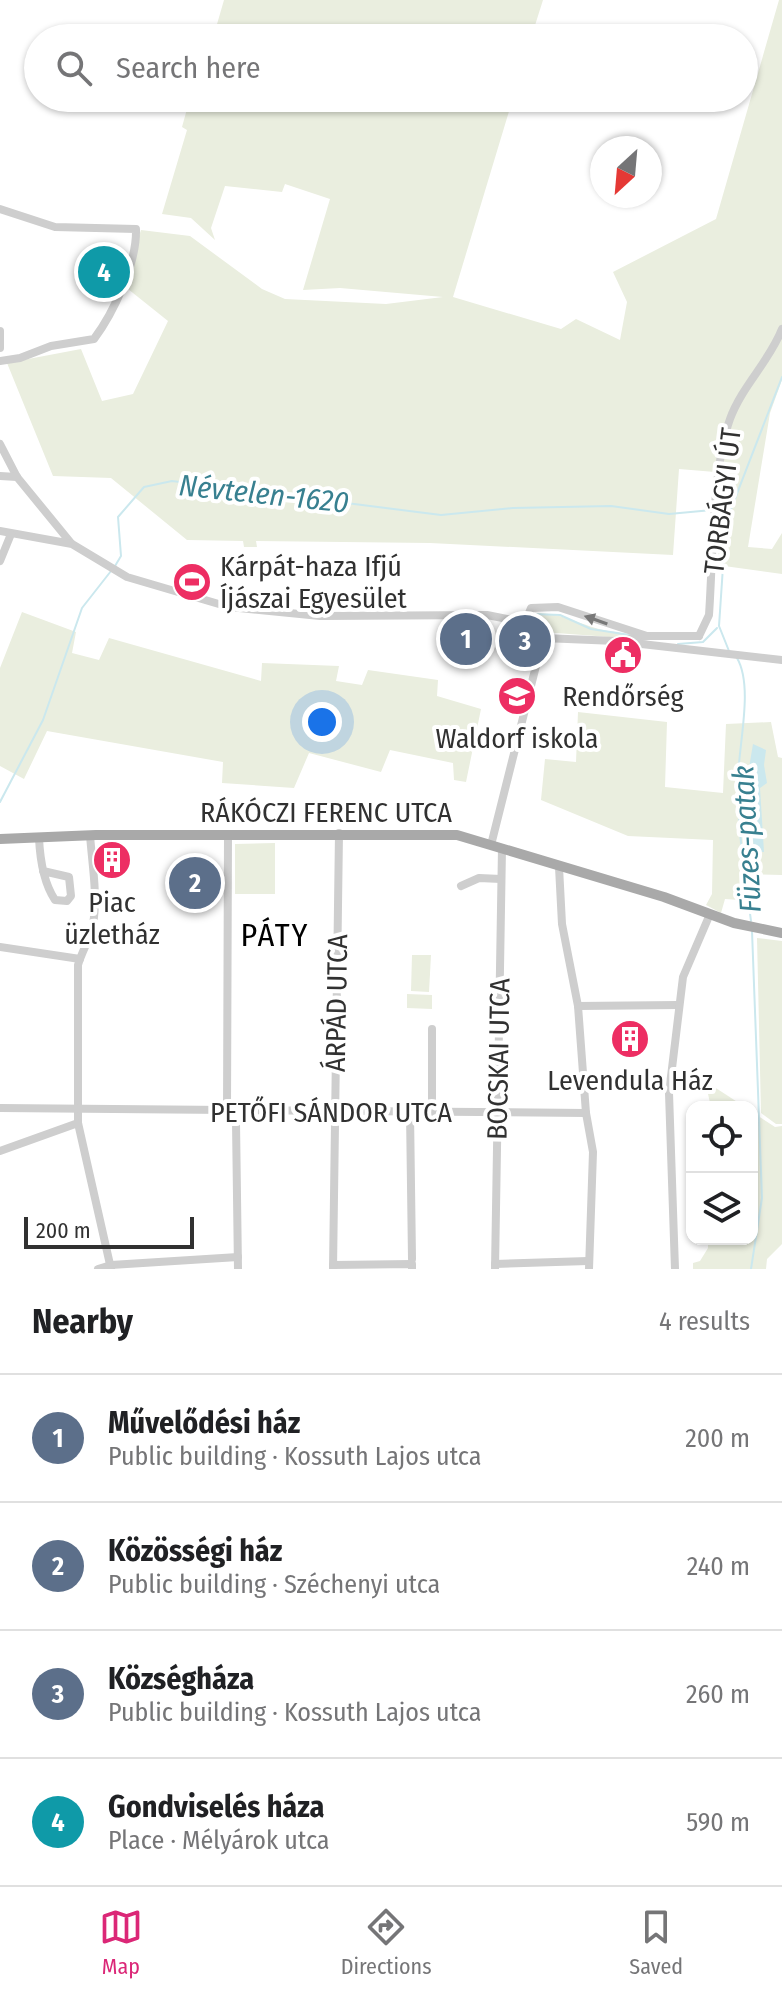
<!DOCTYPE html>
<html lang="en">
<head>
<meta charset="utf-8">
<style>
  body { margin:0; font-family:"Fira Sans Condensed",sans-serif; background:#f6f6f6; color:#202124 }
  .controls { position:absolute; right:24px; bottom:24px; display:grid; overflow:hidden; border-radius:16px; box-shadow:0 2px 6px #0004 }
  .controls button { width:72px; height:72px; display:grid; place-items:center; padding:0; border:0; border-bottom:2px solid #e0e0e0; background:#fff; color:#202124; font:40px sans-serif }
  .compass { position:absolute; left:590px; top:136px; width:72px; height:72px; border-radius:50%; background:#fff; box-shadow:0 2px 6px #0004; rotate:206deg }
  .scale { position:absolute; left:24px; bottom:20px; width:170px; box-sizing:border-box; padding-left:8px; border:4px solid #313131; border-top:0; font-size:22px; line-height:28px; white-space:nowrap; color:#313131; -webkit-text-stroke:6px #fff; paint-order:stroke }
  .you { position:absolute; left:322px; top:722px; width:28px; height:28px; margin:-20px; border:6px solid #fff; border-radius:50%; background:#1a73e8; box-shadow:0 0 0 12px #1a73e833 }
  .badge { display:grid; place-items:center; width:52px; height:52px; border-radius:50%; background:#db2777; color:#fff; font-size:26px; font-weight:700 }
  .pin { position:absolute; translate:-50% -50%; border:4px solid #fff; box-shadow:0 2px 8px #0006 }
  .list { margin:0; padding:0; list-style:none }
  h2 { display:flex; justify-content:space-between; align-items:center; height:104px; margin:0; padding:0 32px; font-size:34px }
  h2 small { font-size:26px; font-weight:400; color:#757577 }
  .list li { display:grid; grid-template-columns:52px 1fr auto; gap:24px; align-items:center; box-sizing:border-box; height:128px; padding:0 32px; border-top:2px solid #e0e0e0 }
  .list b { display:block; font-size:30px; white-space:nowrap }
  .list p { margin:0; font-size:26px; white-space:nowrap; color:#757577 }
  .list em { font-size:26px; font-style:normal; color:#757577 }
  .icon { flex:none; width:44px; height:44px; fill:none; stroke:currentColor; stroke-width:2; stroke-linecap:round; stroke-linejoin:round }
  .map { position:relative; flex:none; width:782px; height:1269px; overflow:hidden }
  .search { position:absolute; background:#fff; box-shadow:0 2px 6px #0004; left:24px; right:24px; top:24px; height:88px; display:flex; align-items:center; gap:20px; box-sizing:border-box; padding:0 28px; border-radius:44px; color:#757577; font-size:30px }
  .sheet { height:616px; background:#fff }
  nav { display:flex; justify-content:space-around; align-items:center; box-sizing:border-box; height:112px; border-top:2px solid #e0e0e0; background:#fff; font-size:22px; color:#757577 }
  nav a { display:grid; justify-items:center; gap:4px }
  nav .on { color:#db2777 }
  .map>svg:first-child { display:block }
  .green { fill:#eaeedf }
  .water { fill:#cbe8ee }
  .lines { fill:none; stroke-linecap:round; stroke-linejoin:round }
  .stream { stroke:#cbe8ee; stroke-width:2 }
  .minor { stroke:#cecece; stroke-width:8 }
  .major { stroke:#a9a9a9; stroke-width:10 }
  .oneway { fill:#787878 }
  .labels { text-anchor:middle; stroke-width:8; stroke-linejoin:round; paint-order:stroke }
  .street-label { font-size:28px; fill:#313131; stroke:#fff }
  .poi-label { font-size:28px; fill:#313131; stroke:#fff }
  .water-label { font-size:30px; font-style:italic; fill:#388090; stroke:#fff }
  .quarter-label { font-size:32px; letter-spacing:2px; fill:#000; stroke:#fff }
</style>
</head>
<body>
<div class="map">
<svg width="782" height="1269" viewBox="0 0 782 1269">
  <rect width="100%" height="100%" fill="#fff"/>
  <g class="green">
    <path d="M224,0H543L531,38H213Z"/>
    <path d="M779,0H782V380L770,413L748,547L772,549L782,533V574L717,565L727,473L679,469L673,555L430,543L256,541L257,547H244L243,541L187,540L111,478L53,476L7,363L81,349L102,401L133,394L168,321L123,285L141,230L190,236L262,289L285,299L386,304L443,297L340,288L303,290L330,199L285,184L282,192L225,186L211,228L215,240L191,218L162,214L187,130L182,127L190,98H513L453,297L561,329L576,319L620,340L627,302L613,272L716,219Z"/>
    <path d="M22,612L76,632L72,653L99,660L109,638L261,681L262,663L339,666L336,681L362,685L368,670L438,680L437,696L481,709L466,782L454,780L453,763L390,750L381,772L309,753L294,788L222,783L223,762L47,731L24,779L0,766V668Z"/>
    <path d="M532,613C559,612 574,622 599,629C613,633 625,631 636,639L543,632L537,630Z"/>
    <path d="M578,712L667,722L665,787L723,793L726,724L771,722L778,757L782,758V875L741,874L740,900L725,899L721,913L706,905L712,894L713,840L628,836L541,800L545,759L576,762Z"/>
    <path d="M275,843V894H235V844Z"/>
    <path d="M757,938L782,941V1124H776L761,1113Z"/>
    <path d="M412,955H431L429,992L411,991Z"/>
    <path d="M407,994L432,995V1009L407,1008Z"/>
    <path d="M705,1081L745,1107H711Z"/>
    <path d="M752,1112L775,1127L782,1126V1244L767,1259L766,1269H693V1263L700,1261L708,1248V1239H752Z"/>
  </g>
  <path class="water" d="M753,744L766,750L764,765L767,783L760,788L764,852H754L748,774Z"/>
  <g class="lines">
    <g class="stream">
      <path d="M717,507L734,498"/>
      <path d="M115,566L121,556L118,517L144,487L172,481L441,515L513,508L611,506L669,514L712,510"/>
      <path d="M533,614L560,615L591,629L630,635"/>
      <path d="M678,644L703,642L717,628"/>
      <path d="M729,651L719,626L726,522L782,377"/>
      <path d="M737,658C754,687 738,747 738,780C737,826 745,875 751,921"/>
      <path d="M0,802L43,720L82,608L111,571"/>
      <path d="M751,1269L762,1198L752,931"/>
    </g>
    <g class="minor">
      <path d="M0,209L55,227L136,229C137,263 114,312 94,339L51,346L20,358L0,361"/>
      <path d="M0,331V348"/>
      <path d="M0,444L17,477L71,543"/>
      <path d="M0,476L17,477"/>
      <path d="M0,531L72,544L127,577L229,607L320,616L487,615L523,622L543,638L616,641L648,636H699"/>
      <path d="M0,561L11,534"/>
      <path d="M525,623L531,608L558,607L647,636"/>
      <path d="M699,636L709,615C713,559 712,469 730,419C742,386 769,362 782,329"/>
      <path d="M624,642L782,660"/>
      <path d="M90,835C92,863 98,896 93,924C91,937 82,951 78,965V1123L111,1269"/>
      <path d="M228,835L227,1111L236,1122L238,1269"/>
      <path d="M39,838C40,859 43,882 55,900L67,901L71,896L69,877L43,871"/>
      <path d="M491,845L543,638"/>
      <path d="M559,867L562,924L578,1006L586,1113L593,1152L589,1269"/>
      <path d="M461,886L479,878L501,879"/>
      <path d="M0,947L80,959"/>
      <path d="M578,1006L678,1005"/>
      <path d="M432,1029V1112"/>
      <path d="M0,1108L586,1113"/>
      <path d="M410,1112L412,1259"/>
      <path d="M0,1151L78,1123"/>
      <path d="M495,1264L588,1261"/>
      <path d="M333,1265L412,1264V1269"/>
      <path d="M98,1269L111,1265L238,1257"/>
      <path d="M333,1269L339,833"/>
      <path d="M495,1269L502,848"/>
      <path d="M675,1269L669,1093L683,977L710,914"/>
    </g>
    <path class="major" d="M0,839L96,835H457L664,897L734,923L782,933"/>
  </g>
  <defs><path id="oneway-solid" d="M-6-.8H1V-3.2L6.5 0L1 3.2V.8H-6Z" transform="scale(2)"/></defs>
  <use class="oneway" href="#oneway-solid" transform="translate(596 620) rotate(-161)"/>
  <defs>
    <g id="stadium-disc" transform="scale(2)"><circle r="9.5" fill="#ed2e63" stroke="#fff"/><path d="M0-5a6.5 5 0 1 0 0 10a6.5 5 0 1 0 0-10ZM-3.5-1.8h7v3.6h-7Z" fill="#fff"/></g>
    <g id="civic-disc" transform="scale(2)"><circle r="9.5" fill="#ed2e63" stroke="#fff"/><path d="M-.6-6.5H3V-4.5H.6V-3L4-1V1h2V6H-6V1h2V-1L-.6-3ZM-1.2 2.5V6h2.4V2.5Z" fill="#fff"/></g>
    <g id="school-disc" transform="scale(2)"><circle r="9.5" fill="#ed2e63" stroke="#fff"/><path d="M0-5L7-2L0 1L-7-2ZM-4 1L0 2.5L4 1V4Q0 6-4 4Z" fill="#fff"/></g>
    <g id="building-disc" transform="scale(2)"><circle r="9.5" fill="#ed2e63" stroke="#fff"/><path d="M-4-6H4V6H1V3H-1V6H-4ZM-2.5-4.3h1.7v1.8h-1.7ZM.8-4.3h1.7v1.8H.8ZM-2.5-1h1.7V.8h-1.7ZM.8-1h1.7V.8H.8Z" fill="#fff"/></g>
  </defs>
  <g fill-rule="evenodd">
    <use href="#stadium-disc" x="192" y="582"/>
    <use href="#civic-disc" x="623" y="655"/>
    <use href="#school-disc" x="517" y="696"/>
    <use href="#building-disc" x="112" y="860"/>
    <use href="#building-disc" x="630" y="1039"/>
  </g>
  <g class="labels">
    <g class="street-label">
      <text transform="translate(722 501) rotate(-83)" y="10">TORBÁGYI ÚT</text>
      <text x="326" y="822">RÁKÓCZI FERENC UTCA</text>
      <text transform="translate(336 1003) rotate(-89)" y="10">ÁRPÁD UTCA</text>
      <text transform="translate(498 1059) rotate(-89)" y="10">BOCSKAI UTCA</text>
      <text x="331" y="1122">PETŐFI SÁNDOR UTCA</text>
    </g>
    <g class="poi-label">
      <text x="220" y="576" text-anchor="start">Kárpát-haza Ifjú<tspan x="220" dy="32">Íjászai Egyesület</tspan></text>
      <text x="623" y="706">Rendőrség</text>
      <text x="517" y="748">Waldorf iskola</text>
      <text x="112" y="912">Piac<tspan x="112" dy="32">üzletház</tspan></text>
      <text x="630" y="1090">Levendula Ház</text>
    </g>
    <g class="water-label">
      <text transform="translate(264 494) rotate(6)" y="10">Névtelen-1620</text>
      <text transform="translate(747 839) rotate(-93)" y="10">Füzes-patak</text>
    </g>
    <g class="quarter-label">
      <text x="275" y="946">PÁTY</text>
    </g>
  </g>
</svg>
<div class="controls">
<button><svg class="icon" aria-label="locate" viewBox="0 0 24 24"><circle cx="12" cy="12" r="6"/><path d="M12 2v4M12 18v4M2 12h4M18 12h4"/></svg></button>
<button><svg class="icon" aria-label="layers" viewBox="0 0 24 24"><path d="M12 4l9 5-9 5-9-5zM3 14l9 5 9-5"/></svg></button>
</div>
<svg class="compass" viewBox="-18 -18 36 36"><path d="M0-13l5 13h-10z" fill="#e53935"/><path d="M0 13l5-13h-10z" fill="#757577"/></svg>
<div class="scale">200 m</div>
<div class="you"></div>
<div class="pin badge" style="left:466px;top:639px;background:#5c6f8a">1</div>
<div class="pin badge" style="left:195px;top:883px;background:#5c6f8a">2</div>
<div class="pin badge" style="left:525px;top:641px;background:#5c6f8a">3</div>
<div class="pin badge" style="left:104px;top:272px;background:#0f9aa8">4</div>
<div class="search"><svg class="icon" aria-label="search" viewBox="0 0 24 24"><circle cx="10" cy="10" r="6"/><path d="M15 15l6 6"/></svg>Search here</div>
</div>
<section class="sheet">
<h2>Nearby<small>4 results</small></h2>
<ul class="list">
<li><span class="badge" style="background:#5c6f8a">1</span><div><b>Művelődési ház</b><p>Public building · Kossuth Lajos utca</p></div><em>200 m</em></li>
<li><span class="badge" style="background:#5c6f8a">2</span><div><b>Közösségi ház</b><p>Public building · Széchenyi utca</p></div><em>240 m</em></li>
<li><span class="badge" style="background:#5c6f8a">3</span><div><b>Községháza</b><p>Public building · Kossuth Lajos utca</p></div><em>260 m</em></li>
<li><span class="badge" style="background:#0f9aa8">4</span><div><b>Gondviselés háza</b><p>Place · Mélyárok utca</p></div><em>590 m</em></li>
</ul>
</section>
<nav>
<a class="on"><svg class="icon" aria-label="map" viewBox="0 0 24 24"><path d="M3 6l6-2 6 2 6-2v14l-6 2-6-2-6 2zM9 4v14M15 6v14"/></svg>Map</a>
<a><svg class="icon" aria-label="directions" viewBox="0 0 24 24"><path d="M12 3l9 9-9 9-9-9zM9 14v-3h6M13 9l2 2-2 2"/></svg>Directions</a>
<a><svg class="icon" aria-label="saved" viewBox="0 0 24 24"><path d="M7 4h10v16l-5-4-5 4z"/></svg>Saved</a>
</nav>
</body>
</html>
